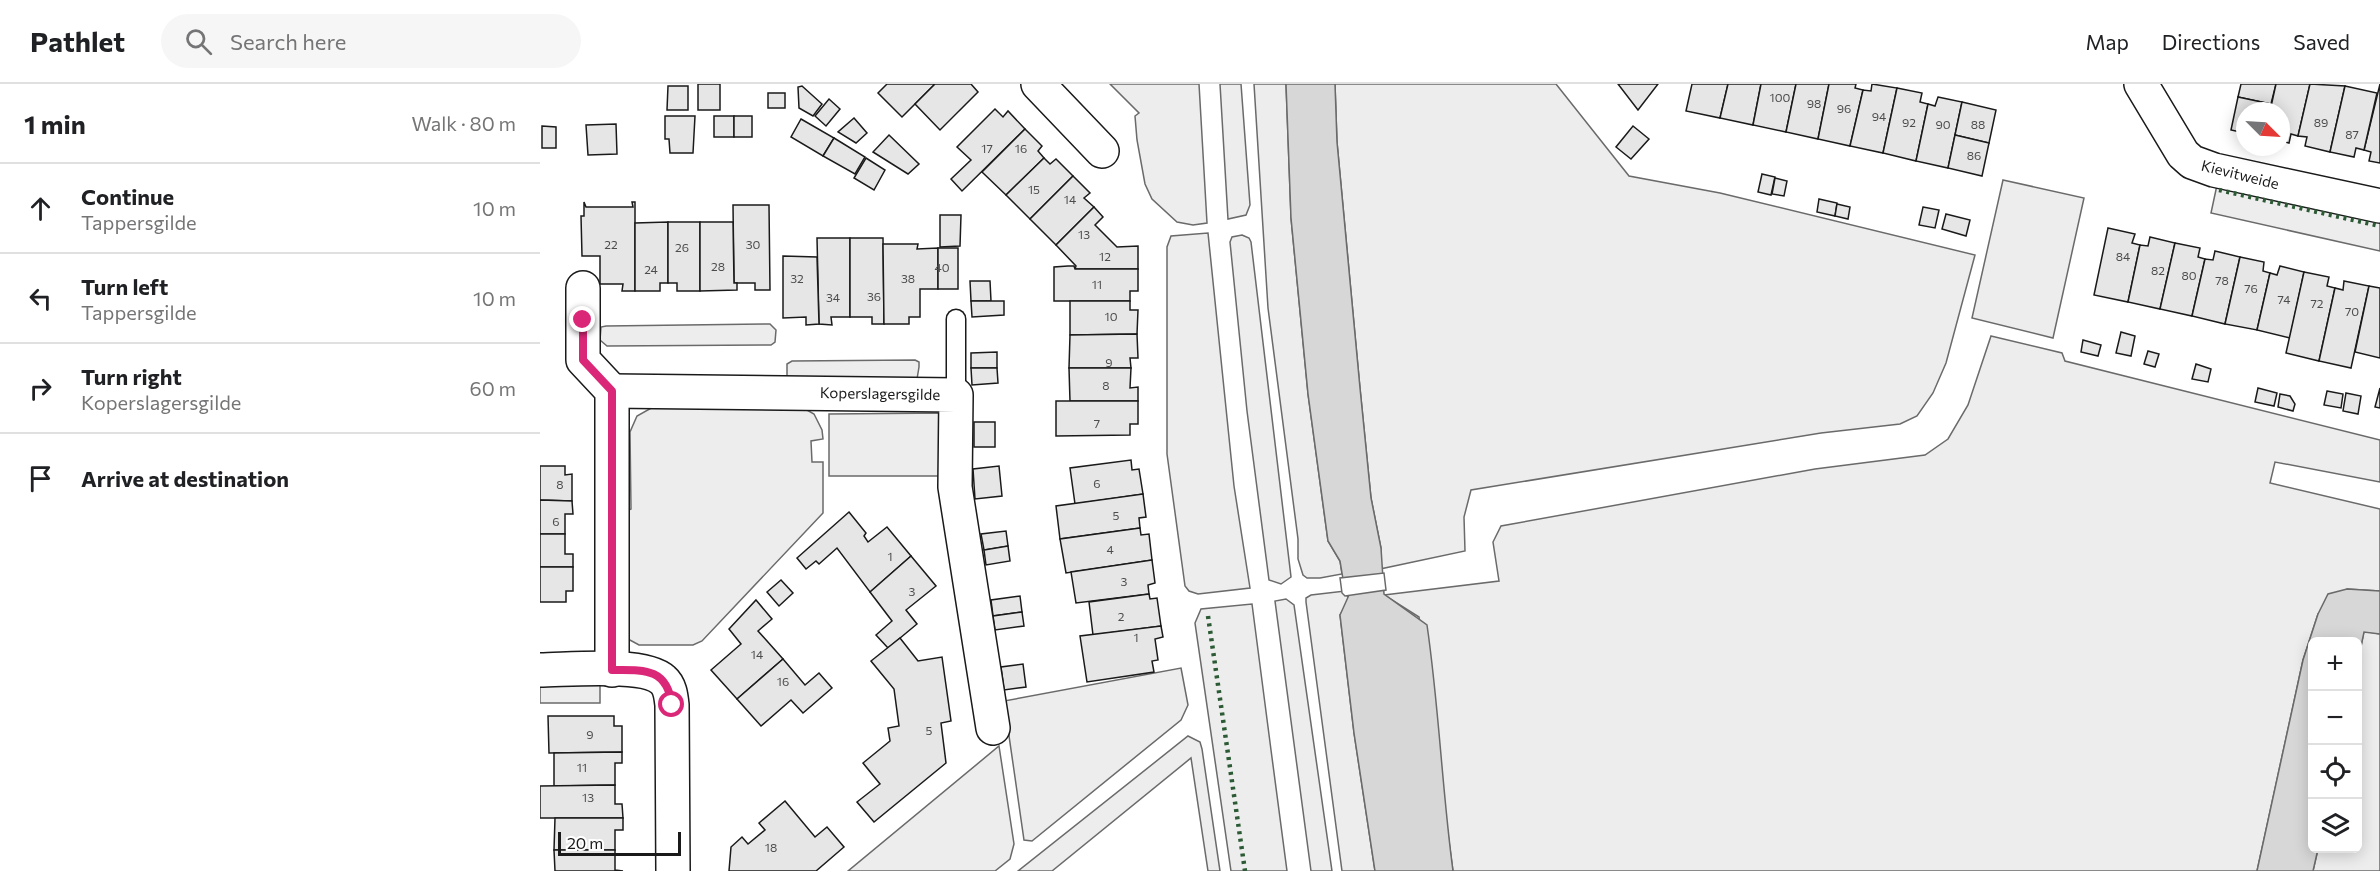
<!DOCTYPE html>
<html lang="en">
<head>
<meta charset="utf-8">
<style>
  body { margin:0; font-family:Commissioner,sans-serif; background:#f6f6f6; color:#202124 }
  .controls { position:absolute; right:18px; bottom:18px; display:grid; overflow:hidden; border-radius:9px; box-shadow:0 3px 15px #0003 }
  .controls button { width:54px; height:54px; display:grid; place-items:center; padding:0; border:0; border-bottom:2px solid #e0e0e0; background:#fff; color:#202124; font:30px sans-serif }
  .compass { position:absolute; left:1696px; top:18px; width:54px; height:54px; border-radius:50%; background:#fff; box-shadow:0 3px 15px #0003; rotate:114deg }
  .scale { position:absolute; left:18px; bottom:15px; width:123px; box-sizing:border-box; padding-left:6px; border:3px solid #1a1a1a; border-top:0; font-size:16px; line-height:21px; white-space:nowrap; color:#1a1a1a; -webkit-text-stroke:4px #fff; paint-order:stroke }
  .stop { position:absolute; width:18px; height:18px; margin:-14px; border:4px solid #db2777; border-radius:50%; background:#fff }
  .stop.end { background:#db2777; border-color:#fff; box-shadow:0 2px 6px #0008 }
  .list { margin:0; padding:0; list-style:none }
  h2 { display:flex; justify-content:space-between; align-items:center; height:78px; margin:0; padding:0 24px; font-size:26px }
  h2 small { font-size:20px; font-weight:400; color:#757577 }
  .list li { display:grid; grid-template-columns:39px 1fr auto; gap:18px; align-items:center; box-sizing:border-box; height:90px; padding:0 24px; border-top:2px solid #e0e0e0 }
  .list b { display:block; font-size:22px; white-space:nowrap }
  .list p { margin:0; font-size:20px; white-space:nowrap; color:#757577 }
  .list em { font-size:20px; font-style:normal; color:#757577 }
  .icon { flex:none; width:33px; height:33px; fill:none; stroke:currentColor; stroke-width:2; stroke-linecap:round; stroke-linejoin:round }
  .map { position:relative; flex:none; width:1840px; height:787px; overflow:hidden }
  header { display:flex; align-items:center; gap:36px; box-sizing:border-box; height:84px; padding:0 30px; background:#fff; border-bottom:2px solid #e0e0e0 }
  header strong { font-size:28px }
  nav { display:flex; gap:33px; margin-inline-start:auto; font-size:21px }
  .search { width:420px; height:54px; background:#f6f6f6; display:flex; align-items:center; gap:15px; box-sizing:border-box; padding:0 21px; border-radius:33px; color:#757577; font-size:22px }
  main { display:flex }
  aside { flex:1; background:#fff }
  .map>svg:first-child { display:block }
  .built { fill:#ededed; stroke:#6a6a6a; stroke-width:1.5 }
  .water { fill:#d7d7d7; stroke:#6a6a6a; stroke-width:1.5 }
  .pier { fill:#fff; stroke:#6a6a6a; stroke-width:1.5 }
  .building { fill:#e6e6e6; stroke:#1a1a1a; stroke-width:1.5 }
  .lines { fill:none; stroke-linecap:round; stroke-linejoin:round }
  .service-casing { stroke:#1a1a1a; stroke-width:21 }
  .minor-casing { stroke:#1a1a1a; stroke-width:36 }
  .service { stroke:#fff; stroke-width:18 }
  .minor { stroke:#fff; stroke-width:33 }
  .hedge { stroke:#2b5a34; stroke-width:4.5; stroke-dasharray:3 4.5; stroke-linecap:butt }
  .route { stroke:#db2777; stroke-width:8 }
  .labels { text-anchor:middle; stroke-width:4.5; stroke-linejoin:round; paint-order:stroke }
  .number-label { font-size:12px; fill:#4d4d4d }
  .street-label { font-size:15px; fill:#1a1a1a; stroke:#fff }
</style>
</head>
<body>
<header>
<strong>Pathlet</strong>
<div class="search"><svg class="icon" aria-label="search" viewBox="0 0 24 24"><circle cx="10" cy="10" r="6"/><path d="M15 15l6 6"/></svg>Search here</div>
<nav><a>Map</a><a>Directions</a><a>Saved</a></nav>
</header>
<main>
<aside>
<h2>1 min<small>Walk · 80 m</small></h2>
<ul class="list">
<li><svg class="icon" aria-label="ahead" viewBox="0 0 24 24"><path d="M12 20V5M6 11l6-6 6 6"/></svg><div><b>Continue</b><p>Tappersgilde</p></div><em>10 m</em></li>
<li><svg class="icon" aria-label="left" viewBox="0 0 24 24"><path d="M17 20v-9H6M10 6l-5 5 5 5"/></svg><div><b>Turn left</b><p>Tappersgilde</p></div><em>10 m</em></li>
<li><svg class="icon" aria-label="right" viewBox="0 0 24 24"><path d="M7 20v-9h11M14 6l5 5-5 5"/></svg><div><b>Turn right</b><p>Koperslagersgilde</p></div><em>60 m</em></li>
<li><svg class="icon" aria-label="arrive" viewBox="0 0 24 24"><path d="M6 21V4h12l-3 4 3 4H6"/></svg><div><b>Arrive at destination</b></div></li>
</ul>
</aside>
<div class="map">
<svg width="1840" height="787" viewBox="0 0 1840 787">
  <rect width="100%" height="100%" fill="#fff"/>
  <g class="built">
    <path d="M570,0H659L667,139L653,141L637,138L612,115L605,100L597,56L595,32L599,29Z"/>
    <path d="M680,0H701L710,121L706,131L688,135Z"/>
    <path d="M714,0H746L751,134L768,310L788,457L800,477L802,490L780,494H767L763,491L758,475V455L728,224Z"/>
    <path d="M795,0H1016L1089,92L1180,109L1435,171L1406,279L1393,309L1377,332L1360,340L1281,349L931,406L924,433L925,467L840,485L841,464L831,414L820,304L797,58Z"/>
    <path d="M1463,96L1544,114L1513,254L1432,234Z"/>
    <path d="M1677,101L1840,137V167L1671,129Z"/>
    <path d="M668,149L694,402L710,504L658,510L649,507L645,502L627,370V163L631,152Z"/>
    <path d="M702,151L709,154L711,158L751,493L741,500L729,496L707,327L690,158L692,153Z"/>
    <path d="M230,240L236,246L235,258L231,261L67,262L60,256L61,243L66,242Z"/>
    <path d="M1451,252L1522,269L1525,277L1840,356V398L1735,378L1730,399L1840,425V507L1807,505L1778,530L1763,576L1717,787H913L879,533L844,511L959,497L953,458L961,442L1275,385L1385,371L1408,355L1428,321Z"/>
    <path d="M375,276L379,278V283L377,295H249L247,292V280L252,277Z"/>
    <path d="M113,323L267,326L274,330L282,346L283,355L271,357L272,378H283V429L162,557L153,561H99L88,555L84,428L91,425L90,348L97,332Z"/>
    <path d="M406,329V392H289V330Z"/>
    <path d="M805,507L809,516L800,531L814,649L835,787H802L766,518V514L771,511Z"/>
    <path d="M746,515L754,521L792,787H771L735,517Z"/>
    <path d="M712,520L731,666L747,787H691L655,539L661,525Z"/>
    <path d="M1824,547L1840,550V787H1773L1778,765L1818,764V577Z"/>
    <path d="M641,584L648,621L641,636L492,757L484,756L464,617Z"/>
    <rect x="0" y="598" width="60" height="21"/>
    <path d="M648,652L660,658L662,665L680,787H668L651,674L512,787H478Z"/>
    <path d="M459,662L474,760L470,775L455,787H308Z"/>
  </g>
  <g class="water">
    <path d="M746,0H795L797,58L820,304L831,414L841,464L844,510L887,541C899,623 902,705 913,787H835L814,649L800,531L809,511L805,507L800,477L788,457L768,310L751,134Z"/>
    <path d="M1807,505L1840,507V550L1824,548L1818,577V558H1772V764L1778,765L1773,787H1717L1763,576L1778,530L1788,510Z"/>
  </g>
  <path class="pier" d="M844,489L846,506L805,512L802,509L800,494Z"/>
  <g class="building">
    <rect x="158" y="0" width="22" height="26"/>
    <path d="M347,0H395L362,33L338,9Z"/>
    <path d="M395,0H431L438,8L400,46L375,20Z"/>
    <path d="M1078,0H1118L1098,26Z"/>
    <path d="M1152,0H1188L1180,34L1146,27Z"/>
    <path d="M1188,0H1221L1213,41L1180,34Z"/>
    <path d="M1221,0H1256L1246,48L1213,41Z"/>
    <path d="M1256,0H1289L1278,55L1246,48Z"/>
    <path d="M1289,0H1316L1315,4L1323,6L1310,62L1278,55Z"/>
    <path d="M1332,0L1357,4L1343,69L1310,62L1323,6L1331,7Z"/>
    <path d="M1701,0H1736L1731,20L1698,13Z"/>
    <path d="M1736,0H1770L1758,52L1751,50L1749,59L1741,57V27H1730Z"/>
    <path d="M1770,0L1805,2L1790,68L1765,62L1767,53L1758,52Z"/>
    <path d="M1840,0V79L1829,77L1831,68L1824,66Z"/>
    <path d="M128,2H148V26H127Z"/>
    <path d="M262,2L282,20L273,32L259,24L258,3Z"/>
    <path d="M1805,2L1837,9L1824,66L1816,64L1814,73L1790,68Z"/>
    <path d="M1357,4L1382,9L1380,18L1388,20L1376,77L1343,69Z"/>
    <rect x="228" y="9" width="17" height="15"/>
    <path d="M1398,13L1422,18L1408,84L1376,77L1388,20L1395,22Z"/>
    <path d="M1698,13L1731,20L1730,27H1705V49L1691,46Z"/>
    <path d="M289,15L300,25L286,42L275,32Z"/>
    <path d="M1422,18L1456,26L1449,59L1415,51Z"/>
    <path d="M455,25L463,33L468,27L485,45L422,107L411,95L431,76L417,63Z"/>
    <path d="M125,32H155L153,69H130L129,55H125Z"/>
    <rect x="174" y="32" width="20" height="21"/>
    <rect x="194" y="32" width="18" height="21"/>
    <path d="M314,34L327,49L316,59L298,48Z"/>
    <path d="M261,35L294,54L283,72L251,53Z"/>
    <path d="M76,40L77,70L48,71L46,41Z"/>
    <path d="M2,42L16,43V64H2Z"/>
    <path d="M1093,42L1109,55L1091,75L1076,63Z"/>
    <path d="M485,45L502,62L498,67L504,74L466,111L442,88Z"/>
    <path d="M349,51L379,80L368,90L333,68Z"/>
    <path d="M1415,51L1449,59L1442,92L1408,84Z"/>
    <path d="M294,54L325,73L315,90L283,72Z"/>
    <path d="M326,74L345,86L334,106L314,94Z"/>
    <path d="M504,74L510,80L516,75L533,92L490,135L466,111Z"/>
    <path d="M1222,90L1235,93L1231,111L1218,108Z"/>
    <path d="M533,92L550,109L544,114L554,123L516,161L490,135Z"/>
    <path d="M1235,94L1247,97L1244,112L1232,110Z"/>
    <path d="M1279,115L1297,119L1295,132L1277,128Z"/>
    <path d="M44,118L46,123H93L92,118H95V207H82L83,200H60V172H42L41,132H44Z"/>
    <path d="M1297,120L1310,123L1308,135L1295,132Z"/>
    <path d="M193,121H229L230,206H215V199H194Z"/>
    <path d="M554,123L563,133L555,141L577,163L598,162V185H535L536,182L516,161Z"/>
    <path d="M1383,123L1399,126L1395,144L1379,141Z"/>
    <path d="M1406,130L1430,136L1426,152L1402,145Z"/>
    <path d="M400,131H421L420,162L400,163Z"/>
    <path d="M128,138V199H120V207H95V139Z"/>
    <path d="M128,138H160V207H137V199H128Z"/>
    <path d="M160,138H193L194,199H197V206L160,207Z"/>
    <path d="M1568,144L1595,150L1592,159L1600,161L1588,218L1554,211Z"/>
    <path d="M1610,153L1635,159L1620,225L1588,218L1600,161L1608,162Z"/>
    <path d="M277,154H310V233H291L292,241L279,240Z"/>
    <path d="M310,154H343L344,240H332V233H310Z"/>
    <path d="M1635,159L1660,164L1658,173L1665,175L1652,232L1620,225Z"/>
    <path d="M343,160H378L377,165L398,164V205H380V233H369V240H344Z"/>
    <rect x="398" y="164" width="20" height="41"/>
    <path d="M1675,167L1700,173L1685,240L1652,232L1665,175L1673,176Z"/>
    <path d="M243,172L277,173L279,240L266,241V233L243,234Z"/>
    <path d="M1700,173L1724,178L1723,187L1730,189L1717,246L1685,240Z"/>
    <path d="M528,182H534L535,185H598V207H590V217H514V183Z"/>
    <path d="M1740,182L1764,188L1750,254L1717,246L1730,189L1737,191Z"/>
    <path d="M1764,188L1789,193L1787,202L1795,204L1779,277L1746,269Z"/>
    <path d="M430,197H450L451,217H431Z"/>
    <path d="M1804,197L1829,202L1811,284L1779,277L1795,204L1803,206Z"/>
    <path d="M1829,202L1840,204V274L1815,268Z"/>
    <path d="M431,217H464V231L432,233Z"/>
    <path d="M530,217H590V226H598L597,250L530,251Z"/>
    <path d="M1581,248L1595,252L1591,272L1576,269Z"/>
    <path d="M597,250L598,274H590L591,284H529L530,251Z"/>
    <path d="M1543,256L1561,261L1558,272L1541,268Z"/>
    <path d="M1608,267L1619,270L1615,283L1604,280Z"/>
    <path d="M457,268V284H431V269Z"/>
    <path d="M1656,280L1671,285L1668,298L1652,295Z"/>
    <path d="M431,284H457L458,299L432,301Z"/>
    <path d="M529,284H591L590,304L598,303V317H530Z"/>
    <path d="M1718,304L1737,309L1734,322L1715,318Z"/>
    <path d="M1840,304V324L1835,323Z"/>
    <path d="M1787,307L1803,310L1801,324L1784,321Z"/>
    <path d="M1806,309L1821,312L1818,330L1803,327Z"/>
    <path d="M1740,310L1750,312L1755,320L1753,327L1738,323Z"/>
    <path d="M516,317H598V340H590V351L516,352Z"/>
    <rect x="434" y="338" width="21" height="25"/>
    <path d="M591,376L592,386L599,385L603,410L535,420L530,384Z"/>
    <path d="M0,382H25V391L32,390V417L0,416Z"/>
    <path d="M459,382L462,412L435,415L433,385Z"/>
    <path d="M603,410L606,433L599,434L600,444L520,455L516,422Z"/>
    <path d="M0,416L32,417L33,430H25V450H0Z"/>
    <path d="M309,428L326,449L324,452L328,458L347,443L371,472L330,508L297,464L279,480L276,477L266,485L257,474Z"/>
    <path d="M600,444L601,451L609,450L612,476L526,489L520,455Z"/>
    <path d="M466,447L468,462L444,466L441,450Z"/>
    <path d="M0,450H25V470H33V483H0Z"/>
    <path d="M468,462L470,477L446,481L444,466Z"/>
    <path d="M371,472L396,502L366,526L377,540L348,564L336,551L352,537L330,508Z"/>
    <path d="M612,476L615,499L608,501L609,510L536,519L531,488Z"/>
    <path d="M0,483H33V507H26V518H0Z"/>
    <path d="M241,496L253,509L239,522L227,508Z"/>
    <path d="M609,510L610,515L617,514L621,542L553,551L549,518Z"/>
    <path d="M480,512L482,528L453,532L451,516Z"/>
    <path d="M216,516L232,535L218,547L243,575L197,615L171,586L201,560L189,545Z"/>
    <path d="M482,528L484,542L455,546L453,532Z"/>
    <path d="M621,542L623,553L615,555L618,576L612,577L614,588L547,598L540,552Z"/>
    <path d="M360,554L378,577L402,573L411,637L401,639L406,679L334,738L317,718L340,700L323,679L350,657L348,644L359,642L354,605L331,577Z"/>
    <path d="M243,575L265,601L279,589L292,604L263,629L251,616L221,642L197,615Z"/>
    <path d="M483,580L486,603L464,606L461,583Z"/>
    <path d="M8,632H74V642H82V668L9,669Z"/>
    <path d="M82,668V679H75V701L14,702V669Z"/>
    <path d="M75,701V720H82L83,734H0V702Z"/>
    <path d="M245,717L275,753L287,743L304,763L276,787H189L191,763L202,753L208,760L225,746L219,739Z"/>
    <path d="M15,734H83V746H75V766H14Z"/>
    <path d="M14,766H75V786L83,787H15Z"/>
  </g>
  <g class="lines">
    <g class="service-casing">
      <path id="service" d="M416,311V235"/>
    </g>
    <g class="minor-casing">
      <g id="minor">
        <path d="M498,0L562,67"/>
        <path d="M1601,0L1643,70L1652,78L1674,86L1840,122"/>
        <path d="M43,204V276L72,307V586"/>
        <path d="M72,307L416,311L415,403L453,644"/>
        <path d="M0,586C27,586 104,578 123,596C130,602 131,612 132,621L133,787"/>
      </g>
    </g>
    <use href="#service" class="service"/>
    <use href="#minor" class="minor"/>
    <g class="hedge">
      <path d="M1679,106L1840,142"/>
      <path d="M668,532L705,787"/>
    </g>
  </g>
  <g class="lines">
    <path class="route" d="M43,236V276L72,307V586C103,586 127,583 132,621"/>
  </g>
  <g class="labels">
    <g class="number-label">
      <text x="1240" y="18">100</text>
      <text x="1274" y="24">98</text>
      <text x="1304" y="29">96</text>
      <text x="1339" y="37">94</text>
      <text x="1369" y="43">92</text>
      <text x="1781" y="43">89</text>
      <text x="1403" y="45">90</text>
      <text x="1438" y="45">88</text>
      <text x="1812" y="55">87</text>
      <text x="447" y="69">17</text>
      <text x="481" y="69">16</text>
      <text x="1434" y="76">86</text>
      <text x="494" y="110">15</text>
      <text x="530" y="120">14</text>
      <text x="544" y="155">13</text>
      <text x="71" y="165">22</text>
      <text x="213" y="165">30</text>
      <text x="142" y="168">26</text>
      <text x="565" y="177">12</text>
      <text x="1583" y="177">84</text>
      <text x="178" y="187">28</text>
      <text x="402" y="188">40</text>
      <text x="111" y="190">24</text>
      <text x="1618" y="191">82</text>
      <text x="1649" y="196">80</text>
      <text x="257" y="199">32</text>
      <text x="368" y="199">38</text>
      <text x="1682" y="201">78</text>
      <text x="557" y="205">11</text>
      <text x="1711" y="209">76</text>
      <text x="334" y="217">36</text>
      <text x="293" y="218">34</text>
      <text x="1744" y="220">74</text>
      <text x="1777" y="224">72</text>
      <text x="1812" y="232">70</text>
      <text x="571" y="237">10</text>
      <text x="569" y="283">9</text>
      <text x="566" y="306">8</text>
      <text x="557" y="344">7</text>
      <text x="557" y="404">6</text>
      <text x="20" y="405">8</text>
      <text x="576" y="436">5</text>
      <text x="16" y="442">6</text>
      <text x="570" y="470">4</text>
      <text x="350" y="477">1</text>
      <text x="584" y="502">3</text>
      <text x="372" y="512">3</text>
      <text x="581" y="537">2</text>
      <text x="596" y="558">1</text>
      <text x="217" y="575">14</text>
      <text x="243" y="602">16</text>
      <text x="389" y="651">5</text>
      <text x="50" y="655">9</text>
      <text x="42" y="688">11</text>
      <text x="48" y="718">13</text>
      <text x="231" y="768">18</text>
    </g>
    <g class="street-label">
      <text transform="translate(1700 91) rotate(14)" y="5">Kievitweide</text>
      <text transform="translate(340 310) rotate(1)" y="5">Koperslagersgilde</text>
    </g>
  </g>
</svg>
<div class="controls">
<button>+</button>
<button>−</button>
<button><svg class="icon" aria-label="locate" viewBox="0 0 24 24"><circle cx="12" cy="12" r="6"/><path d="M12 2v4M12 18v4M2 12h4M18 12h4"/></svg></button>
<button><svg class="icon" aria-label="layers" viewBox="0 0 24 24"><path d="M12 4l9 5-9 5-9-5zM3 14l9 5 9-5"/></svg></button>
</div>
<svg class="compass" viewBox="-18 -18 36 36"><path d="M0-13l5 13h-10z" fill="#e53935"/><path d="M0 13l5-13h-10z" fill="#757577"/></svg>
<div class="scale">20 m</div>
<div class="stop" style="left:132px;top:621px"></div>
<div class="stop end" style="left:43px;top:236px"></div>
</div>
</main>
</body>
</html>
